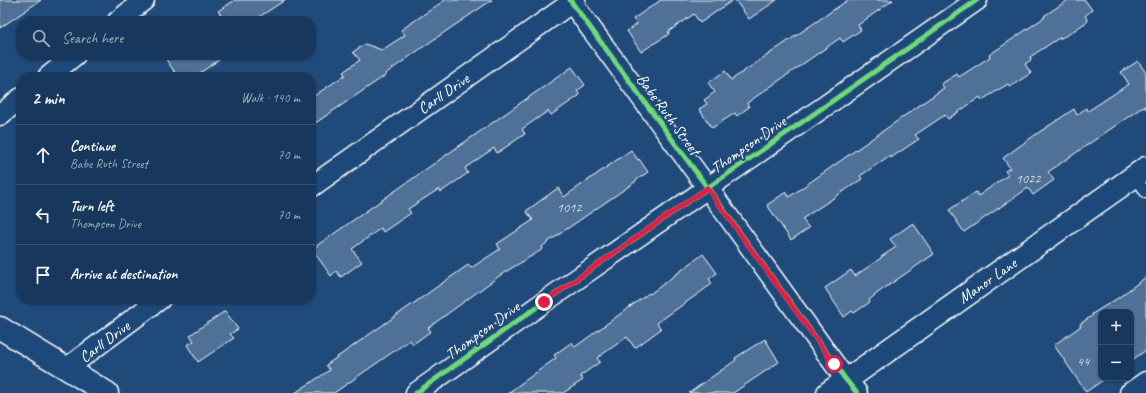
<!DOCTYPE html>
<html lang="en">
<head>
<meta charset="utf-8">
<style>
  body { margin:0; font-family:Caveat,sans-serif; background:#244365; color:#f1f3f6 }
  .controls { position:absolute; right:12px; bottom:12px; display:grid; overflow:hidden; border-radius:8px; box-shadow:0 1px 3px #0004 }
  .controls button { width:36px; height:36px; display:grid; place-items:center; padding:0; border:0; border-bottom:1px solid #365272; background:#17385c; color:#f1f3f6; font:20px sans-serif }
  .stop { position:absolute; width:12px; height:12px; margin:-9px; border:3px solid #e11d48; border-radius:50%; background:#fff }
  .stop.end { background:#e11d48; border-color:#fff; box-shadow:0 1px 4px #0008 }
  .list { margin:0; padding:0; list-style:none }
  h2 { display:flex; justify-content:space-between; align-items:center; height:52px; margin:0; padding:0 16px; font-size:17px }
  h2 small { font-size:13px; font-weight:400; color:#9eacbb }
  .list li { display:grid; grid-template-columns:26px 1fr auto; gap:12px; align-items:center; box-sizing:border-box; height:60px; padding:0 16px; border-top:1px solid #365272 }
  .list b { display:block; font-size:15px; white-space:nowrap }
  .list p { margin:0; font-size:13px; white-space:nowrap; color:#9eacbb }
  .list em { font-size:13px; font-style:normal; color:#9eacbb }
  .icon { flex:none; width:22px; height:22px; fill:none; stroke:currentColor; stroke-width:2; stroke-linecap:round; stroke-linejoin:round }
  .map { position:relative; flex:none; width:1146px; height:393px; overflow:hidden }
  .search { position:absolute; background:#17385c; box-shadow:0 1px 3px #0004; left:16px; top:16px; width:300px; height:44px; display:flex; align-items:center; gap:10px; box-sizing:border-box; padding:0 14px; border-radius:16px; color:#9eacbb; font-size:15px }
  .panel { position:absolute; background:#17385c; box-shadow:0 1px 3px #0004; left:16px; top:72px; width:300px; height:232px; border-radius:16px }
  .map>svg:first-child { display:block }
  .building { fill:#507197; stroke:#fff }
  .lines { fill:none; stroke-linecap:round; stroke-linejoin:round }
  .lane-casing { stroke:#fff; stroke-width:13 }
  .street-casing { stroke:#fff; stroke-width:23 }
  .secondary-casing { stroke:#fff; stroke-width:25 }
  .lane { stroke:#1f4a7a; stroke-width:10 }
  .street { stroke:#1f4a7a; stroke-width:20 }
  .secondary { stroke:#1f4a7a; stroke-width:22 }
  .cycleway-casing { stroke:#1f4a7a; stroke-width:8 }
  .cycleway { stroke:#71d979; stroke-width:5 }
  .route { stroke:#e11d48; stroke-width:5 }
  .labels { text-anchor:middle; stroke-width:4; stroke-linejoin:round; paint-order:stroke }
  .number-label { font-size:14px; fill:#d3dce5 }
  .street-label { font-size:16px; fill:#fff; stroke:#1f4a7a }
</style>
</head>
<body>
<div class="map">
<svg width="1146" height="393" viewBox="0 0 1146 393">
  <rect width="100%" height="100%" fill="#1f4a7a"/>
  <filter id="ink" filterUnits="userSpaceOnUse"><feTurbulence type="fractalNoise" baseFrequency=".025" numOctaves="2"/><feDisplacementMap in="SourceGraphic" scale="8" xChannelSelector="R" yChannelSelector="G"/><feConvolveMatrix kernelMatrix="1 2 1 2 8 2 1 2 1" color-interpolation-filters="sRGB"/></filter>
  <g filter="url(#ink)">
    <g class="building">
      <path d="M0,0H41L0,28Z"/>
      <path d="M235,0H285L253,21H225L218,11Z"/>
      <path d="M445,0H492L433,40L385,74L386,75L311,126V98L345,75L343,72L360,60L353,52L365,44L382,50L405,35L401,30Z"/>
      <path d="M661,0H733L700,23L694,14L668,32L669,34L641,52L627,31L637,24L633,19Z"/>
      <path d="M735,0H777L749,19Z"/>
      <path d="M848,0H893L858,25L861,30L843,42L840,38L747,103L749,107L737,116L735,113L712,128L699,109L707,104L704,100L715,92L708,83L725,71L731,80Z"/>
      <path d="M1068,0H1085L1092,10L1085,16L1088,21L1069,34L1059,39V38L1030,57L1031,60L1025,64L1031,73L1010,87L1008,84L982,100L980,97L948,119L945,115L915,135L919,139L892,157L891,158L889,156L860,176L862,179L802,219L809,228L791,240L767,205L786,192L789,197L944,88L941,84L957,74L959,77L990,57L989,55L1045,17L1044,16Z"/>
      <path d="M163,55H226L194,77H178Z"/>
      <path d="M1138,61L1146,73V109L1144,106L1048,172L1054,180L1033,195L1028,188L964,232L949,210L976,192L978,196L1008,175L1005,171L1010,168L1003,158L1035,135L1074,109L1077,115L1086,108L1088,111L1129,84L1121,72Z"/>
      <path d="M572,67L585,85L577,91L580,95L551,115L548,111L522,129L525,134L497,153L494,148L465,168L468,173L441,192L439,189L408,209L411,213L383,232L381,228L352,249L362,262L341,277L336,271L331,276L312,249Z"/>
      <path d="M631,150L638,160L639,159L648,172L635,181V182L548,242L542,247L543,249L502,274L428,328L431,331L413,344L410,340L334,393H295L330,370L326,365L468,265L471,268L500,249L497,244L533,220L526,211L558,188L564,197Z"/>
      <path d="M913,223L934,254L879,292L869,300L870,302L854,313L852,311L844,317L825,288L851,270L855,276L881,258V257L896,247L890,239Z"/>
      <path d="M703,254L717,273L709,279L712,284L657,323L661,329L635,348L627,337L597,358L600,362L580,376L583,380L563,393H508L556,358L554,355L572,342L575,347L649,293L650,294Z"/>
      <path d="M1146,277V350L1131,361V312H1101V378H1106L1086,392L1054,345L1081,326L1080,324L1093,315L1092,314L1118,298Z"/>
      <path d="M225,311L238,329L230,334L234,338L198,362L187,345L194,341L190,335Z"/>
      <path d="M765,339L779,362L733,393H689L736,360L735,358Z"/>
    </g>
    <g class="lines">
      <g class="lane-casing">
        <path id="lane" d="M1135,176L1146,193"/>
      </g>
      <g class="street-casing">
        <g id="street">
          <path d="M570,0L707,187L846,380L857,393"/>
          <path d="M118,21L144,0"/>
          <path d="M48,77L75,55"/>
          <path d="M0,115L21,98"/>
          <path d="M311,187L575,0"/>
          <path d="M67,368L160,299"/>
          <path d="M416,393L544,302L977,0"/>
          <path d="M1130,393L1146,382"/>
        </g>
      </g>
      <g class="secondary-casing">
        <g id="secondary">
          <path d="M0,328L107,393"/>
          <path d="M828,393L1146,168"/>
        </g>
      </g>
      <use href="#lane" class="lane"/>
      <use href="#street" class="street"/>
      <use href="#secondary" class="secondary"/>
      <g class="cycleway-casing">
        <g id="cycleway">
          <path d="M570,0L707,187L846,380L857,393"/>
          <path d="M416,393L544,302L977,0"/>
        </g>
      </g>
      <use href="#cycleway" class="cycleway"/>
    </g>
  </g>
  <g class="lines" filter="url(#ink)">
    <path class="route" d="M544,302L707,188L834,364"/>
  </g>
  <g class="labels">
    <g class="number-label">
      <text x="1028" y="183">1022</text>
      <text x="569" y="212">1012</text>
      <text x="1083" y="366">44</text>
    </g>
    <g class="street-label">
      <text transform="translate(443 93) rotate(-35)" y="6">Carll Drive</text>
      <text transform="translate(669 114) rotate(54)" y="6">Babe Ruth Street</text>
      <text transform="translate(748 144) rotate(-35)" y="6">Thompson Drive</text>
      <text transform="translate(987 280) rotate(-35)" y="6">Manor Lane</text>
      <text transform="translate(482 330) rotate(-36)" y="6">Thompson Drive</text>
      <text transform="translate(104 341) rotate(-37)" y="6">Carll Drive</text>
    </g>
  </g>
</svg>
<div class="controls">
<button>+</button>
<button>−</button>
</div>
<div class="stop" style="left:834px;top:364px"></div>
<div class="stop end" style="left:544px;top:302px"></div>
<div class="search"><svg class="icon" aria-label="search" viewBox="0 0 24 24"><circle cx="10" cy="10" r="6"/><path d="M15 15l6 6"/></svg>Search here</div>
<section class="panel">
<h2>2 min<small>Walk · 140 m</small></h2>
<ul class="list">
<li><svg class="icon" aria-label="ahead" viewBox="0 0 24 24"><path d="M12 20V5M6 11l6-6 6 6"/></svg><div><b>Continue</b><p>Babe Ruth Street</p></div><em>70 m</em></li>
<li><svg class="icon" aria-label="left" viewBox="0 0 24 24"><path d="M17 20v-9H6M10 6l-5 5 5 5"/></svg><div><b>Turn left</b><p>Thompson Drive</p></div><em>70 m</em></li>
<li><svg class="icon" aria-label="arrive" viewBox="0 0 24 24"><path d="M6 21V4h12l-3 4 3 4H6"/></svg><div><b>Arrive at destination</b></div></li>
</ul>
</section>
</div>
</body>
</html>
